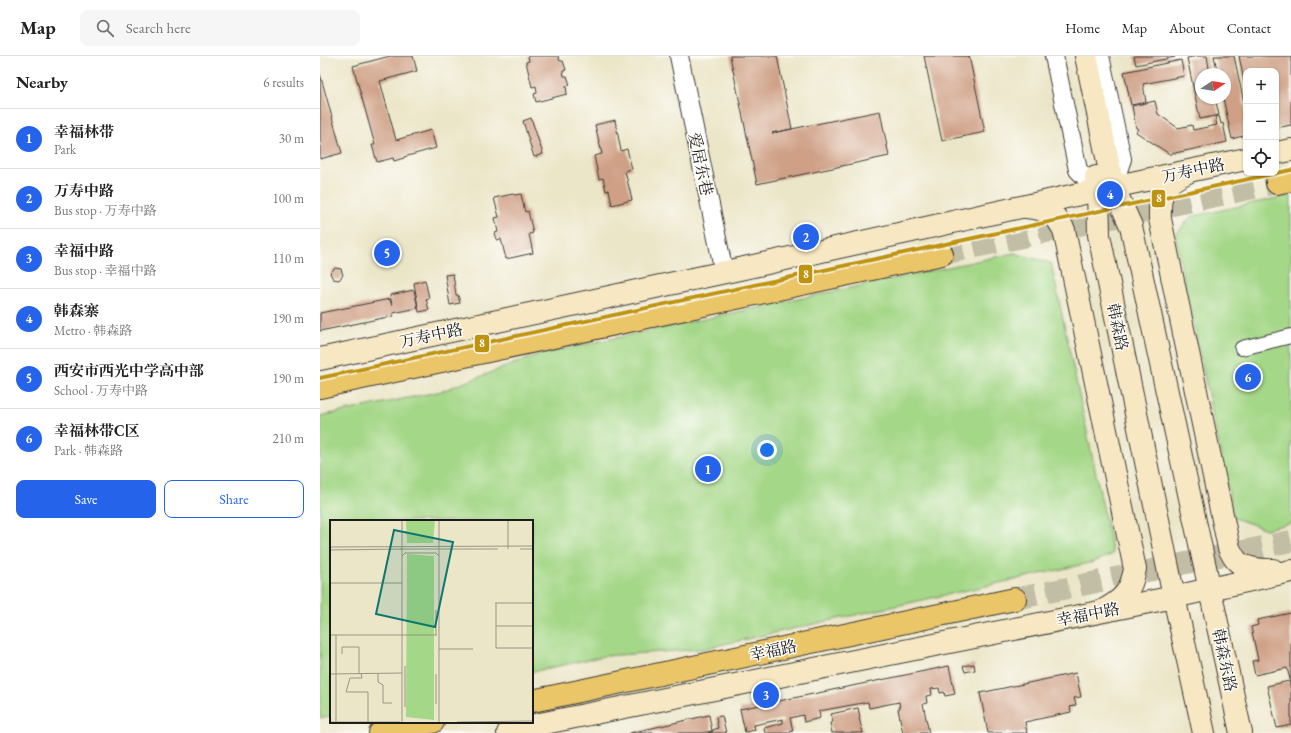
<!DOCTYPE html>
<html lang="en">
<head>
<meta charset="utf-8">
<style>
  body { margin:0; font-family:"EB Garamond","Noto Serif SC",serif; background:#f6f6f6; color:#222 }
  .controls { position:absolute; right:12px; top:12px; display:grid; overflow:hidden; border-radius:8px; box-shadow:0 1px 3px #0004 }
  .controls button { width:36px; height:36px; display:grid; place-items:center; padding:0; border:0; border-bottom:1px solid #e0e0e0; background:#fff; color:#222; font:20px sans-serif }
  .compass { position:absolute; left:875px; top:12px; width:36px; height:36px; border-radius:50%; background:#fff; box-shadow:0 1px 3px #0004; rotate:78deg }
  .you { position:absolute; left:447px; top:394px; width:14px; height:14px; margin:-10px; border:3px solid #fff; border-radius:50%; background:#1a73e8; box-shadow:0 0 0 6px #1a73e833 }
  .badge { display:grid; place-items:center; width:26px; height:26px; border-radius:50%; background:#2563eb; color:#fff; font-size:13px; font-weight:700 }
  .pin { position:absolute; translate:-50% -50%; border:2px solid #fff; box-shadow:0 1px 4px #0006 }
  .list { margin:0; padding:0; list-style:none }
  h2 { display:flex; justify-content:space-between; align-items:center; height:52px; margin:0; padding:0 16px; font-size:17px }
  h2 small { font-size:13px; font-weight:400; color:#767676 }
  .list li { display:grid; grid-template-columns:26px 1fr auto; gap:12px; align-items:center; box-sizing:border-box; height:60px; padding:0 16px; border-top:1px solid #e0e0e0 }
  .list b { display:block; font-size:15px; white-space:nowrap }
  .list p { margin:0; font-size:13px; white-space:nowrap; color:#767676 }
  .list em { font-size:13px; font-style:normal; color:#767676 }
  .actions { display:flex; gap:8px; padding:12px 16px }
  .actions a { flex:1; padding:9px 0; border:1px solid #2563eb; border-radius:8px; text-align:center; font-size:14px; color:#2563eb }
  .actions .main { background:#2563eb; color:#fff }
  .icon { flex:none; width:22px; height:22px; fill:none; stroke:currentColor; stroke-width:2; stroke-linecap:round; stroke-linejoin:round }
  .map { position:relative; flex:none; width:971px; height:677px; overflow:hidden }
  header { display:flex; align-items:center; gap:24px; box-sizing:border-box; height:56px; padding:0 20px; background:#fff; border-bottom:1px solid #e0e0e0 }
  header strong { font-size:19px }
  nav { display:flex; gap:22px; margin-inline-start:auto; font-size:14px }
  .search { width:280px; height:36px; background:#f6f6f6; display:flex; align-items:center; gap:10px; box-sizing:border-box; padding:0 14px; border-radius:8px; color:#767676; font-size:15px }
  main { display:flex }
  aside { flex:1; background:#fff }
  .map>svg:first-child { display:block }
  .green { fill:#a4d787; stroke:#607a52 }
  .building { fill:#cfa086 }
  .lines { fill:none; stroke-linecap:round; stroke-linejoin:round }
  .primary-tunnel { stroke:#c2bea6; stroke-width:22; stroke-dasharray:22 11; stroke-linecap:butt }
  .pedestrian-casing { stroke:#3b3a36; stroke-width:16 }
  .minor-casing { stroke:#3b3a36; stroke-width:20 }
  .secondary-casing { stroke:#3b3a36; stroke-width:24 }
  .primary-casing { stroke:#3b3a36; stroke-width:24 }
  .pedestrian { stroke:#fff; stroke-width:14 }
  .minor { stroke:#fff; stroke-width:18 }
  .secondary { stroke:#f7e8c3; stroke-width:22 }
  .primary { stroke:#ebc669; stroke-width:22 }
  .metro-1-casing { stroke:#fdfcf7; stroke-width:7 }
  .metro-1 { stroke:#be930e; stroke-width:4 }
  .labels { text-anchor:middle; stroke-width:3; stroke-linejoin:round; paint-order:stroke }
  .street-label { font-size:16px; fill:#1c1c1c; stroke:#fdfcf7 }
  .inset-road { fill:none; stroke:#999584; stroke-width:1 }
  .view { fill:#0f766e; fill-opacity:0.15; stroke:#0f766e; stroke-width:2 }
  .inset-edge { fill:none; stroke:#1c1c1c; stroke-width:2 }
  .line-badge { stroke:#fdfcf7; stroke-width:1.5 }
  .badge-label { font-size:11px; text-anchor:middle; font-weight:bold; fill:#fff }
</style>
</head>
<body>
<header>
<strong>Map</strong>
<div class="search"><svg class="icon" aria-label="search" viewBox="0 0 24 24"><circle cx="10" cy="10" r="6"/><path d="M15 15l6 6"/></svg>Search here</div>
<nav><a>Home</a><a>Map</a><a>About</a><a>Contact</a></nav>
</header>
<main>
<aside>
<h2>Nearby<small>6 results</small></h2>
<ul class="list">
<li><span class="badge">1</span><div><b>幸福林带</b><p>Park</p></div><em>30 m</em></li>
<li><span class="badge">2</span><div><b>万寿中路</b><p>Bus stop · 万寿中路</p></div><em>100 m</em></li>
<li><span class="badge">3</span><div><b>幸福中路</b><p>Bus stop · 幸福中路</p></div><em>110 m</em></li>
<li><span class="badge">4</span><div><b>韩森寨</b><p>Metro · 韩森路</p></div><em>190 m</em></li>
<li><span class="badge">5</span><div><b>西安市西光中学高中部</b><p>School · 万寿中路</p></div><em>190 m</em></li>
<li><span class="badge">6</span><div><b>幸福林带C区</b><p>Park · 韩森路</p></div><em>210 m</em></li>
</ul>
<div class="actions"><a class="main">Save</a><a>Share</a></div>
</aside>
<div class="map">
<svg width="971" height="677" viewBox="0 0 971 677">
  <rect width="100%" height="100%" fill="#fdfcf7"/>
  <filter id="ink" filterUnits="userSpaceOnUse"><feTurbulence type="fractalNoise" baseFrequency=".025" numOctaves="2"/><feDisplacementMap in="SourceGraphic" scale="8" xChannelSelector="R" yChannelSelector="G"/><feConvolveMatrix kernelMatrix="1 2 1 2 8 2 1 2 1" color-interpolation-filters="sRGB"/></filter>
  <filter id="wash" filterUnits="userSpaceOnUse"><feTurbulence type="fractalNoise" baseFrequency=".012" numOctaves="4" result="noise"/><feDisplacementMap in="SourceGraphic" scale="16" xChannelSelector="R" yChannelSelector="G"/><feGaussianBlur stdDeviation="0.9" result="paint"/><feColorMatrix in="noise" values="0 0 0 0 0 0 0 0 0 0 0 0 0 0 0 0 0 1.4 0 .05"/><feComposite in="paint" operator="in"/></filter>
  <g filter="url(#wash)">
    <rect width="100%" height="100%" fill="#ece6c9"/>
    <g class="green">
      <path d="M971,139V467L946,473L914,462L855,180L870,161Z"/>
      <path d="M694,197L731,207L793,498L774,506L382,593L284,600L212,616V465H11V660L0,662V360L122,335L220,298Z"/>
    </g>
    <g id="blocks">
      <g class="building">
        <path d="M70,0H93L97,15L60,25L76,84L111,74L116,92L84,101V102L74,105L73,102L57,106L52,89H55L33,10Z"/>
        <path d="M208,0H238L240,5H243L246,14L243,15L244,20H247L250,29L246,30L247,38L216,46L214,38L217,37L216,30L212,31L206,6L209,5Z"/>
        <path d="M410,0H457L472,73L452,77L560,55L569,100L437,128Z"/>
        <path d="M604,0H649L665,76L622,85Z"/>
        <path d="M814,0H855V1L816,9Z"/>
        <path d="M879,0H887L890,18H881V42H895L899,59L880,63L867,2Z"/>
        <path d="M894,0H914L926,56V79L912,83L903,42H905V18H898Z"/>
        <path d="M919,0H971V69L956,72V15H926L925,30Z"/>
        <path d="M861,4L864,20L823,28L826,46L811,49L804,16Z"/>
        <path d="M0,18L22,97L0,103Z"/>
        <path d="M835,45L838,58L858,72L872,69L873,74L897,69L895,61L899,60L901,68L903,67L907,86L855,97L853,96L851,99L816,76L818,73L816,72L812,50Z"/>
        <path d="M211,62L223,98L214,101L203,65Z"/>
        <path d="M295,64L301,95L307,93L312,113L305,115L312,144L292,149L289,134L286,135L283,122L279,123L274,100L282,98L275,69Z"/>
        <path d="M193,138L194,139L201,138L205,156L208,155L213,177L209,178L213,197L186,203L181,183L177,184L175,177L178,176L175,162L179,161L174,142Z"/>
        <path d="M15,212L21,213L23,219L19,224L13,223L10,217Z"/>
        <path d="M133,218L136,239H138L140,247L130,249L125,219Z"/>
        <path d="M105,224L109,242L106,243L109,254L99,256L94,227Z"/>
        <path d="M94,234L98,252L73,257V260L0,275V257L70,243L72,250L70,239Z"/>
        <path d="M971,557V627L967,612L935,619L932,605L938,604L931,571L938,569L937,564Z"/>
        <path d="M654,608L655,614L645,616L643,610Z"/>
        <path d="M629,610L635,638L625,640L624,636L620,637L619,632L611,633L612,639L606,640L607,647L603,648L609,677H583L578,653L580,652L579,646L549,652L548,646L499,655L500,662L484,666L483,659L470,662L473,675L470,676V677H445L444,672L463,667V663L434,669L435,674L425,676L420,653Z"/>
        <path d="M756,617L761,641L754,642L756,649L750,651L751,656L705,666L707,677H668L660,637Z"/>
        <path d="M969,625L971,635V669L957,672L947,630Z"/>
        <path d="M538,652L540,661L539,662L543,677H512L510,667L513,666L511,658Z"/>
        <path d="M389,659L392,675L382,677H310Z"/>
        <path d="M402,660L406,677H388L393,675V674L398,672L396,661Z"/>
      </g>
    </g>
  </g>
  <g filter="url(#ink)">
    <use href="#blocks" fill-opacity="0" stroke="#3b3a36" stroke-width="1"/>
    <g class="lines">
      <g class="primary-tunnel">
        <path d="M622,198L957,127"/>
        <path d="M695,543L971,485"/>
      </g>
      <g class="pedestrian-casing">
        <path id="pedestrian" d="M922,292L971,280"/>
      </g>
      <g class="minor-casing">
        <g id="minor">
          <path d="M359,0L404,216"/>
          <path d="M734,0L758,114L778,134"/>
          <path d="M780,0L802,103L793,130"/>
        </g>
      </g>
      <g class="secondary-casing">
        <g id="secondary">
          <path d="M766,0L793,130L811,170L921,677"/>
          <path d="M956,97L971,94"/>
          <path d="M866,117C842,127 839,139 840,163L909,492C911,496 913,500 916,504C924,513 941,514 953,514"/>
          <path d="M776,121L778,134L779,179L854,541L884,677"/>
          <path d="M706,151C726,153 734,155 744,174L815,513C811,535 804,543 784,554"/>
          <path d="M0,303L438,209L778,134L926,103"/>
          <path d="M188,677L210,670L854,541L971,515"/>
        </g>
      </g>
      <g class="primary-casing">
        <g id="primary">
          <path d="M957,127L971,124"/>
          <path d="M0,331L622,198"/>
          <path d="M212,645L695,543"/>
          <path d="M60,677L113,666"/>
        </g>
      </g>
      <use href="#pedestrian" class="pedestrian"/>
      <use href="#minor" class="minor"/>
      <use href="#secondary" class="secondary"/>
      <use href="#primary" class="primary"/>
      <g class="metro-1-casing">
        <path id="metro-1" d="M0,322L971,114"/>
      </g>
      <use href="#metro-1" class="metro-1"/>
    </g>
  </g>
  <g class="labels">
    <g class="street-label">
      <text transform="translate(381 108) rotate(78)" y="6">爱居东巷</text>
      <text transform="translate(873 114) rotate(-12)" y="6">万寿中路</text>
      <text transform="translate(798 271) rotate(78)" y="6">韩森路</text>
      <text transform="translate(111 279) rotate(-12)" y="6">万寿中路</text>
      <text transform="translate(768 558) rotate(-11)" y="6">幸福中路</text>
      <text transform="translate(453 594) rotate(-12)" y="6">幸福路</text>
      <text transform="translate(905 604) rotate(78)" y="6">韩森东路</text>
    </g>
  </g>
  <g transform="translate(10 464)">
    <rect width="203" height="203" fill="#ece6c9"/>
    <path d="M76,0H105L103,23H77ZM77,34L104,36V200L76,197Z" fill="#a4d787"/>
    <path class="inset-road" d="M109,0V203M178,0V29M0,27L203,26M70,29H168M190,29H203M0,30L72,29M72,36L75,33H106L109,36M0,63H72M165,83H203M166,83V106H203M166,106V128H203M0,115H107M106,115V90M109,129H143M12,134V127H29V153M31,153L32,158H20L16,172H38V202M48,153V162L53,165V183H62M0,154L72,153M106,184V154M75,187V146M0,202H70M127,202L203,201M6,203V115M68,203H128M72,203V0"/>
    <path class="view" d="M64,10L123,22L105,107L46,94Z"/>
    <rect width="203" height="203" class="inset-edge"/>
  </g>
  <g class="line-badge">
    <rect x="831" y="133" width="15" height="19" rx="4" fill="#be930e"/>
    <rect x="478" y="208" width="15" height="20" rx="4" fill="#be930e"/>
    <rect x="154" y="278" width="16" height="19" rx="4" fill="#be930e"/>
  </g>
  <g class="badge-label">
    <text x="839" y="146">8</text>
    <text x="486" y="222">8</text>
    <text x="162" y="291">8</text>
  </g>
</svg>
<div class="controls">
<button>+</button>
<button>−</button>
<button><svg class="icon" aria-label="locate" viewBox="0 0 24 24"><circle cx="12" cy="12" r="6"/><path d="M12 2v4M12 18v4M2 12h4M18 12h4"/></svg></button>
</div>
<svg class="compass" viewBox="-18 -18 36 36"><path d="M0-13l5 13h-10z" fill="#e53935"/><path d="M0 13l5-13h-10z" fill="#767676"/></svg>
<div class="you"></div>
<div class="pin badge" style="left:388px;top:413px">1</div>
<div class="pin badge" style="left:486px;top:181px">2</div>
<div class="pin badge" style="left:446px;top:639px">3</div>
<div class="pin badge" style="left:790px;top:138px">4</div>
<div class="pin badge" style="left:67px;top:197px">5</div>
<div class="pin badge" style="left:928px;top:321px">6</div>
</div>
</main>
</body>
</html>
